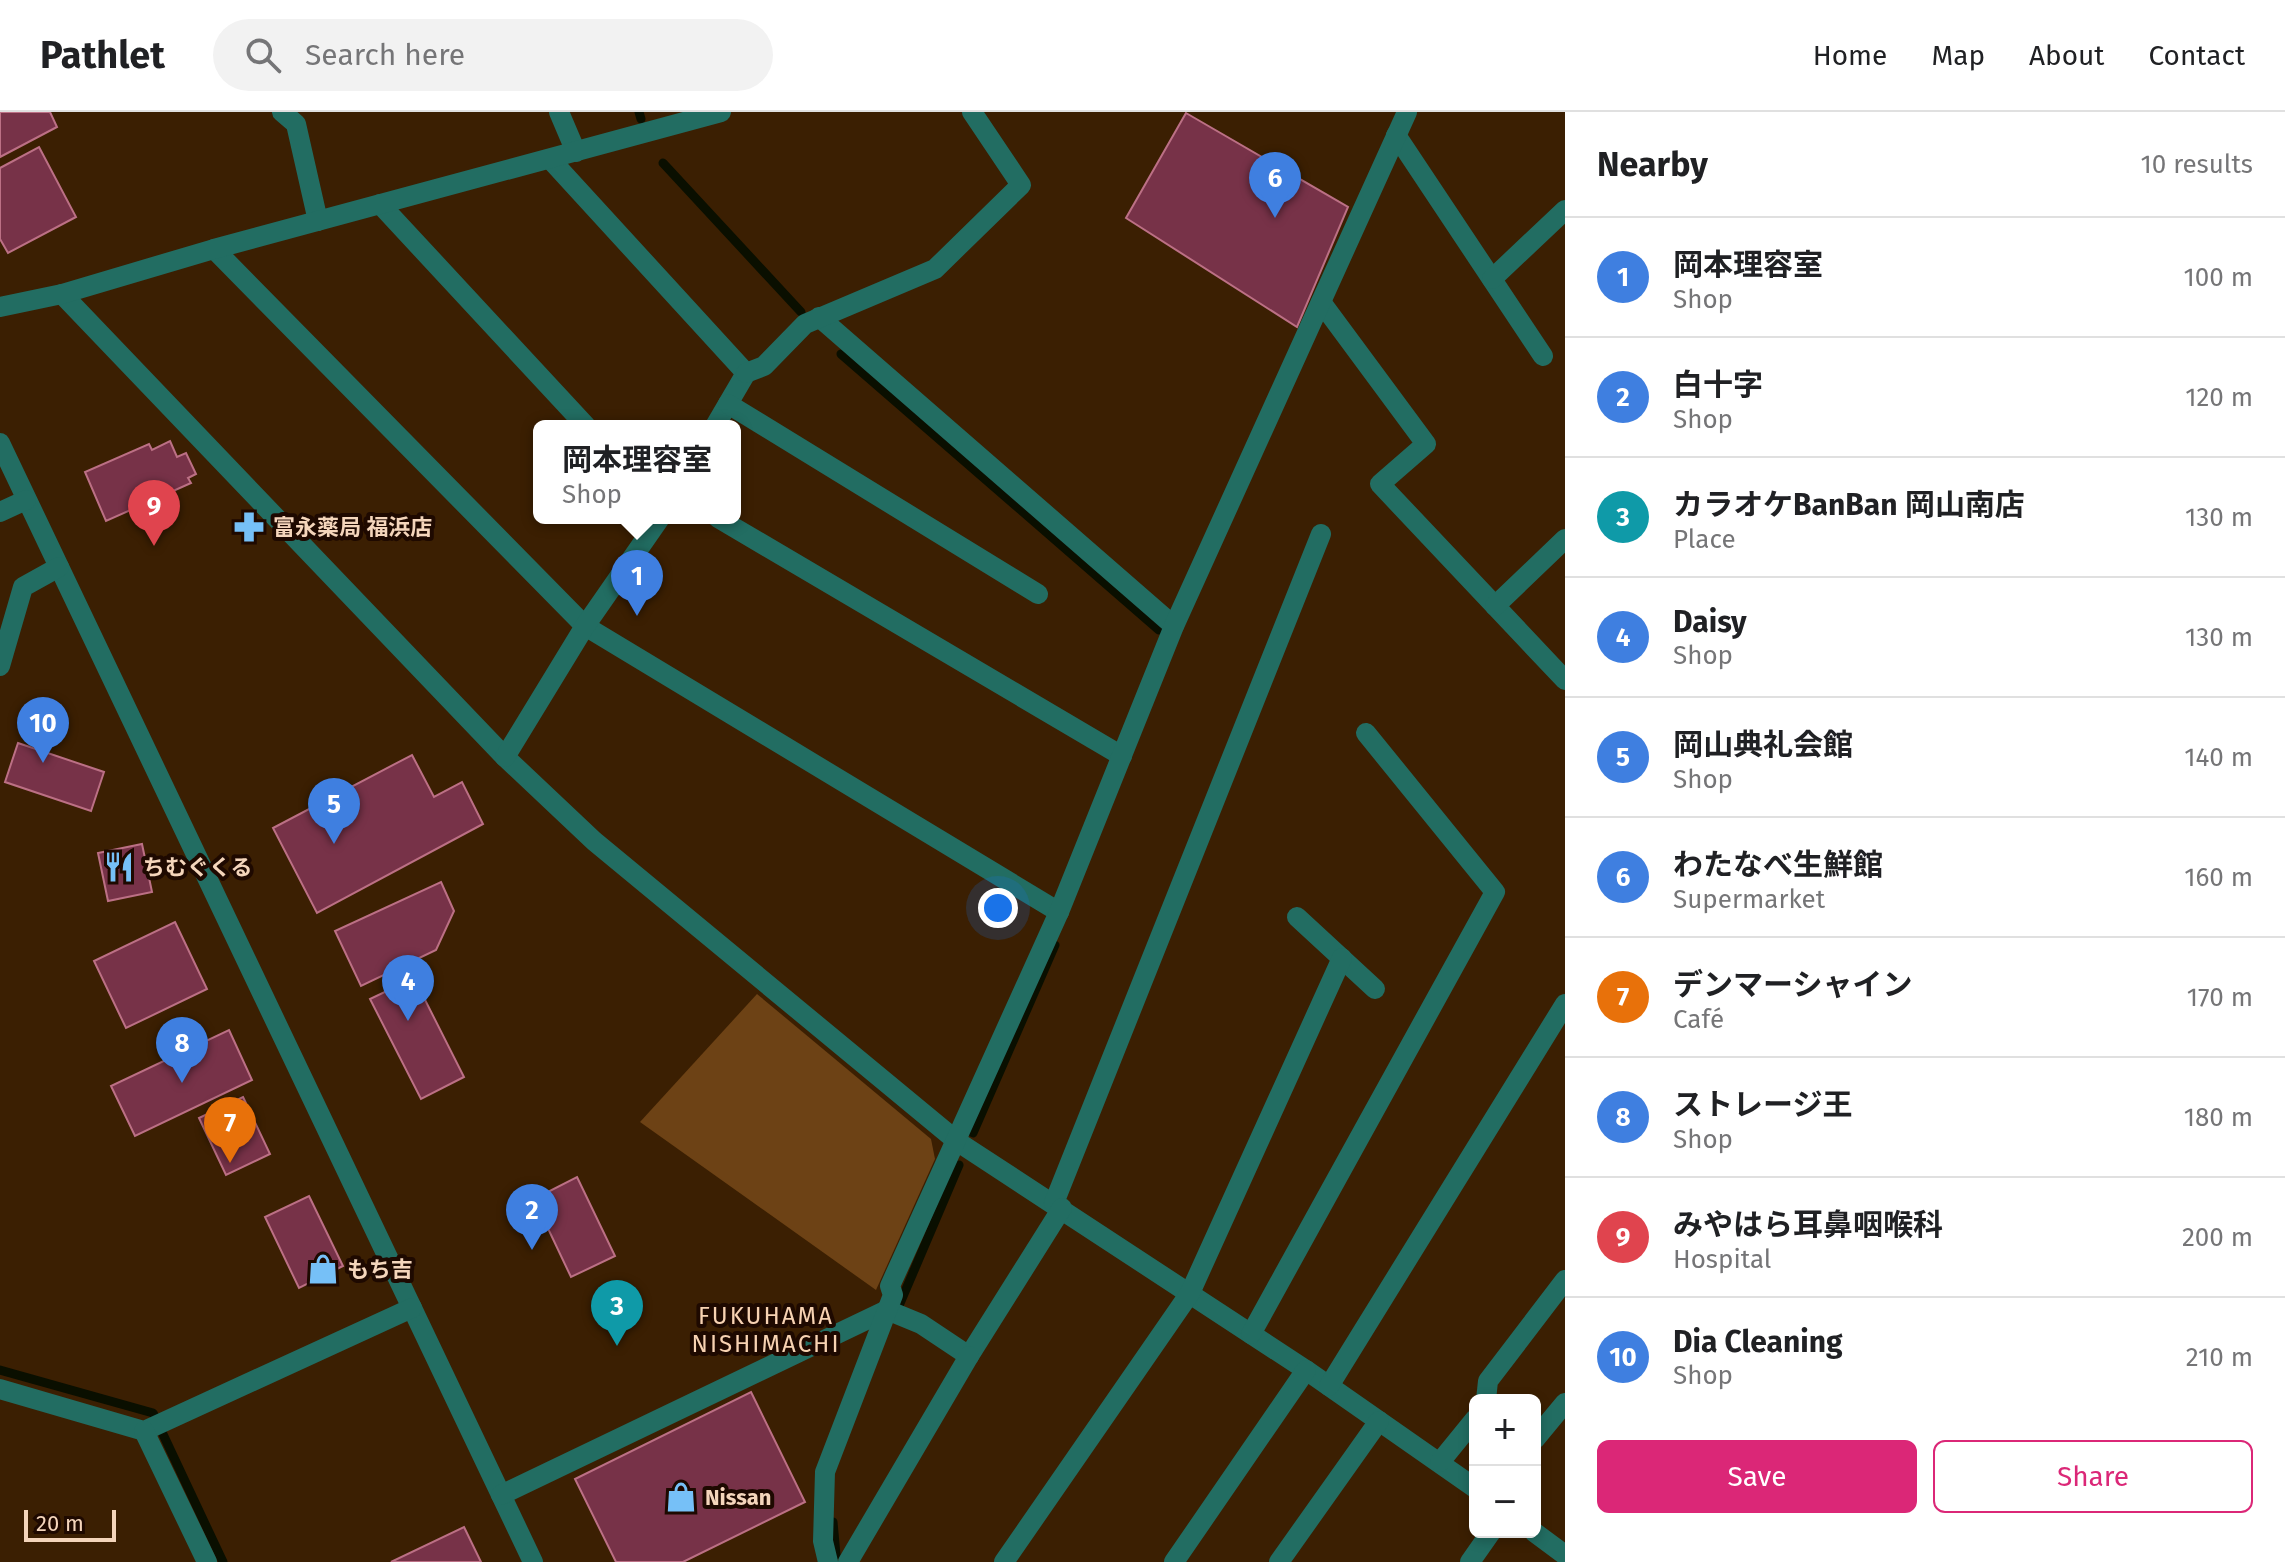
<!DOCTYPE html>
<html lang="en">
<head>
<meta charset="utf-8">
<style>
  body { margin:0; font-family:"Fira Sans","Noto Sans JP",sans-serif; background:#f2f2f2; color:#202124 }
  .controls { position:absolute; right:24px; bottom:24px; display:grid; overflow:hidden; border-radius:12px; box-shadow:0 4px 12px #0003 }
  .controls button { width:72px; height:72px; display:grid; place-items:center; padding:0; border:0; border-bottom:2px solid #e0e0e0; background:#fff; color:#202124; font:40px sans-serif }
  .scale { position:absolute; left:24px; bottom:20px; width:92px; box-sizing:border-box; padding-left:8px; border:4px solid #f4d5bb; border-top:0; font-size:22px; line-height:28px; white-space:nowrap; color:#f4d5bb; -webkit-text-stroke:6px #1e0900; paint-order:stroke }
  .you { position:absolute; left:998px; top:796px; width:28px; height:28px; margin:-20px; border:6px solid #fff; border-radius:50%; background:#1a73e8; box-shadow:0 0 0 12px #1a73e833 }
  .badge { display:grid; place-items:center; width:52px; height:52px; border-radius:50%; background:#db2777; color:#fff; font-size:26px; font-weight:700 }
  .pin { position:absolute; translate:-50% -66px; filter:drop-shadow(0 2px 4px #0008) }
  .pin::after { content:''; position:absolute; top:42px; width:28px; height:24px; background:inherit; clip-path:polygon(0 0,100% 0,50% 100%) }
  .popup { position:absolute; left:533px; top:308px; width:208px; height:104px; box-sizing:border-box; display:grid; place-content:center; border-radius:12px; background:#fff; filter:drop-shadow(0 2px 6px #0005); font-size:26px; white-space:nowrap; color:#757577 }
  .popup b { font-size:30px; color:#202124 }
  .popup::after { content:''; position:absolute; left:50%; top:100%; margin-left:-16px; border:16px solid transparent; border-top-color:#fff }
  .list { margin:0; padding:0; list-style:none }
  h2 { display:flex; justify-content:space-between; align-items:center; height:104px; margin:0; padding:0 32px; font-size:34px }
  h2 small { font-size:26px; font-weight:400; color:#757577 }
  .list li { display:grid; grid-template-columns:52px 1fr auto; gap:24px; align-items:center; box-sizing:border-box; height:120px; padding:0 32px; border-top:2px solid #e0e0e0 }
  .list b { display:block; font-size:30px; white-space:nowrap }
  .list p { margin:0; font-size:26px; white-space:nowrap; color:#757577 }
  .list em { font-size:26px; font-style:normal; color:#757577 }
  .actions { display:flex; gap:16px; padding:24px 32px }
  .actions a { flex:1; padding:18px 0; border:2px solid #db2777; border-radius:12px; text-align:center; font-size:28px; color:#db2777 }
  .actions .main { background:#db2777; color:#fff }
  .icon { flex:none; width:44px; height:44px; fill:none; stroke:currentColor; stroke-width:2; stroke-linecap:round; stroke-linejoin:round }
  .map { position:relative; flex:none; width:1565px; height:1450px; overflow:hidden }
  header { display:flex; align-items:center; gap:48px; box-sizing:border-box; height:112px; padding:0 40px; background:#fff; border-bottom:2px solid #e0e0e0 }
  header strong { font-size:38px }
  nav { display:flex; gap:44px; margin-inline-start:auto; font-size:28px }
  .search { width:560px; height:72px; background:#f2f2f2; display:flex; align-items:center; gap:20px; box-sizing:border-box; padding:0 28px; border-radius:44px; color:#757577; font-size:30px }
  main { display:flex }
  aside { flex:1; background:#fff }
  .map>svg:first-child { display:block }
  .green { fill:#6d4215 }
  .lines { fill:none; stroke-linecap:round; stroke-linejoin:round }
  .stream { stroke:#0a0f00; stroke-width:9 }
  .building { fill:#773248; stroke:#bc7085; stroke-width:2 }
  .minor { stroke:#226d62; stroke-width:20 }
  .labels { text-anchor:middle; stroke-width:8; stroke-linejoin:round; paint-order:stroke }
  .poi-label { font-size:22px; font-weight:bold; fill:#f4d5bb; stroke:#1e0900; text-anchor:start }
  .neighbourhood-label { font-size:24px; letter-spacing:2px; fill:#f7d2b2; stroke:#1e0900 }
</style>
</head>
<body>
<header>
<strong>Pathlet</strong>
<div class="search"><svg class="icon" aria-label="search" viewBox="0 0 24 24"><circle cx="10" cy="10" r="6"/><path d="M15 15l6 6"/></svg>Search here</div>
<nav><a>Home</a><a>Map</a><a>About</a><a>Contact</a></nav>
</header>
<main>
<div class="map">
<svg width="1565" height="1450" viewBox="0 0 1565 1450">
  <rect width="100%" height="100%" fill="#3b1f02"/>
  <path class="green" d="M757,882L931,1027L935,1047L876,1178L640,1010Z"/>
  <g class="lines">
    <g class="stream">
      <path d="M639,0L641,7"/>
      <path d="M663,51L801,200"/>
      <path d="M841,242L1159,518"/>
      <path d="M973,1021L1055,833"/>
      <path d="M898,1196L959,1053"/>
      <path d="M0,1258L153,1301L223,1450"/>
      <path d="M833,1410L836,1443"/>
    </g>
  </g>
  <g class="building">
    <path d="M0,0H50L57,15L0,45Z"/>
    <path d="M1186,1L1348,95L1297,215L1126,106Z"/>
    <path d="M39,35L76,105L8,141L0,127V56Z"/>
    <path d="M170,329L177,345L186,341L196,362L188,366L191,371L106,409L85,360L149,332L152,338Z"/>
    <path d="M18,631L104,660L91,699L5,670Z"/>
    <path d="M412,643L434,685L462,670L483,712L317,801L273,716Z"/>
    <path d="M142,732L152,780L108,789L98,741Z"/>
    <path d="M441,770L454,799L436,838L361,874L335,819Z"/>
    <path d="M175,810L207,877L126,916L94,849Z"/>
    <path d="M414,866L464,965L421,987L370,887Z"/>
    <path d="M229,918L252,968L135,1024L111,974Z"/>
    <path d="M243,985L270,1042L226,1063L199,1006Z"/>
    <path d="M577,1065L615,1144L571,1165L534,1087Z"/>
    <path d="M309,1084L343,1154L299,1176L265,1105Z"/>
    <path d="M751,1280L805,1390L683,1450H616L575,1367Z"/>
    <path d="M464,1415L481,1450H391Z"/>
  </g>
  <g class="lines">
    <g class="minor">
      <path d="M282,0L296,12L318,109"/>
      <path d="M559,0L576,40"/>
      <path d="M1396,23L1543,244"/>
      <path d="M550,47L746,261L715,314"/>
      <path d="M380,92L586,314"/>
      <path d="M214,137L585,514L1059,800"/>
      <path d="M1492,167L1565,98"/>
      <path d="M62,182L505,645L594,729L958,1030L1306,1258L1475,1376"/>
      <path d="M1321,190L1426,332L1380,372L1565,568"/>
      <path d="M0,195L62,182L214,137L721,0"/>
      <path d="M819,205L1174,514"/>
      <path d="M746,261L764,254L805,212L935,157L1021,73L972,0"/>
      <path d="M728,292L1038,482"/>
      <path d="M0,331L533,1450"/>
      <path d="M0,400L26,388"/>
      <path d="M718,406L1122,644"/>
      <path d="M1495,494L1565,427"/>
      <path d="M0,554L23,475L59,455"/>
      <path d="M505,645L585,514L660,406"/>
      <path d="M1297,805L1375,877"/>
      <path d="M1054,1091L1321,422"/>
      <path d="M1251,1222L1495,780L1366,621"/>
      <path d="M1329,1274L1565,892"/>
      <path d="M0,1277L144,1319L412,1196"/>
      <path d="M1486,1288L1488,1269L1565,1168"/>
      <path d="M144,1319L207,1450"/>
      <path d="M1535,1327L1565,1291"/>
      <path d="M1440,1350L1475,1307"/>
      <path d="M501,1383L887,1198L921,1212L969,1244L1062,1096"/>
      <path d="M1534,1420L1565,1443"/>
      <path d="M828,1450L823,1429L825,1360L893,1183L890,1174L1059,800L1174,514L1407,0"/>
      <path d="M848,1450L969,1244"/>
      <path d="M1004,1450L1190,1181L1342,846"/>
      <path d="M1174,1450L1306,1258"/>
      <path d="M1279,1450L1379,1309"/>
      <path d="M1470,1450L1491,1420"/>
    </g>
  </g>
  <defs>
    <g id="pharmacy-bare" transform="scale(2.4)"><path d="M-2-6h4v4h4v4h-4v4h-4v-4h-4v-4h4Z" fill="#76c0f7" stroke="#1e0900" stroke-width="2.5" paint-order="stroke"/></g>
    <g id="restaurant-bare" transform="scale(2.4)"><path d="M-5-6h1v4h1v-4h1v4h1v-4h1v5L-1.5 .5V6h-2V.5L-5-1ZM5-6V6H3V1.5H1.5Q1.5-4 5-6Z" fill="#76c0f7" stroke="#1e0900" stroke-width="2.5" paint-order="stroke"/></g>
    <g id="shop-bare" transform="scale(2.4)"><path d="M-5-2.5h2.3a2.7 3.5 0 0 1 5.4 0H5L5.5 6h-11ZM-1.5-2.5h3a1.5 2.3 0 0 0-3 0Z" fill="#76c0f7" stroke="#1e0900" stroke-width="2.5" paint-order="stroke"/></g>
  </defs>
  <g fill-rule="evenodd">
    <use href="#pharmacy-bare" x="249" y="415"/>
    <use href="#restaurant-bare" x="119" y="755"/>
    <use href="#shop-bare" x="323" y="1157"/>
    <use href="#shop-bare" x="681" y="1385"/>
  </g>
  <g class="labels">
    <g class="poi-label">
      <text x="273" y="423">富永薬局 福浜店</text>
      <text x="143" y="763">ちむぐくる</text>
      <text x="347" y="1165">もち吉</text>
      <text x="705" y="1393">Nissan</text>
    </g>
    <g class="neighbourhood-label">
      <text x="766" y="1212">FUKUHAMA<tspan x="766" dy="28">NISHIMACHI</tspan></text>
    </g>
  </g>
</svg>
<div class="controls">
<button>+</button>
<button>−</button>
</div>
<div class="scale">20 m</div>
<div class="you"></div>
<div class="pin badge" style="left:637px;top:504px;background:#3f7fe0">1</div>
<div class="popup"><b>岡本理容室</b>Shop</div>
<div class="pin badge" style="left:532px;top:1138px;background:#3f7fe0">2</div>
<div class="pin badge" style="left:617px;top:1234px;background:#0f9aa8">3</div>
<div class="pin badge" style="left:408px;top:909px;background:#3f7fe0">4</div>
<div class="pin badge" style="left:334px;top:732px;background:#3f7fe0">5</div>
<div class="pin badge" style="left:1275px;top:106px;background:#3f7fe0">6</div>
<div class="pin badge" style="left:230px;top:1051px;background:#e8710a">7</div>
<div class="pin badge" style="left:182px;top:971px;background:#3f7fe0">8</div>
<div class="pin badge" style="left:154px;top:434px;background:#e0444e">9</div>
<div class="pin badge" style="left:43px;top:651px;background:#3f7fe0">10</div>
</div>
<aside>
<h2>Nearby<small>10 results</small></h2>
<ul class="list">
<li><span class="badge" style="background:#3f7fe0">1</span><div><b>岡本理容室</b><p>Shop</p></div><em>100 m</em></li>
<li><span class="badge" style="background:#3f7fe0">2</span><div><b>白十字</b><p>Shop</p></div><em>120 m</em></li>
<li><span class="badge" style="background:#0f9aa8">3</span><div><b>カラオケBanBan 岡山南店</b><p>Place</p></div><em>130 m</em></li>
<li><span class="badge" style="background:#3f7fe0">4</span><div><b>Daisy</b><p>Shop</p></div><em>130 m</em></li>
<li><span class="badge" style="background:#3f7fe0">5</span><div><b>岡山典礼会館</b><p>Shop</p></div><em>140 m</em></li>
<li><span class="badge" style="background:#3f7fe0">6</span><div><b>わたなべ生鮮館</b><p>Supermarket</p></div><em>160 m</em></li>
<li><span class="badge" style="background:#e8710a">7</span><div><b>デンマーシャイン</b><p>Café</p></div><em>170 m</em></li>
<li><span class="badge" style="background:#3f7fe0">8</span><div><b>ストレージ王</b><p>Shop</p></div><em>180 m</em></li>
<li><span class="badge" style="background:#e0444e">9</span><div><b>みやはら耳鼻咽喉科</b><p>Hospital</p></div><em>200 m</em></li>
<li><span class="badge" style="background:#3f7fe0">10</span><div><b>Dia Cleaning</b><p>Shop</p></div><em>210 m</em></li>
</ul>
<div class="actions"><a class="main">Save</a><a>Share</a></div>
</aside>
</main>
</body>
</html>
